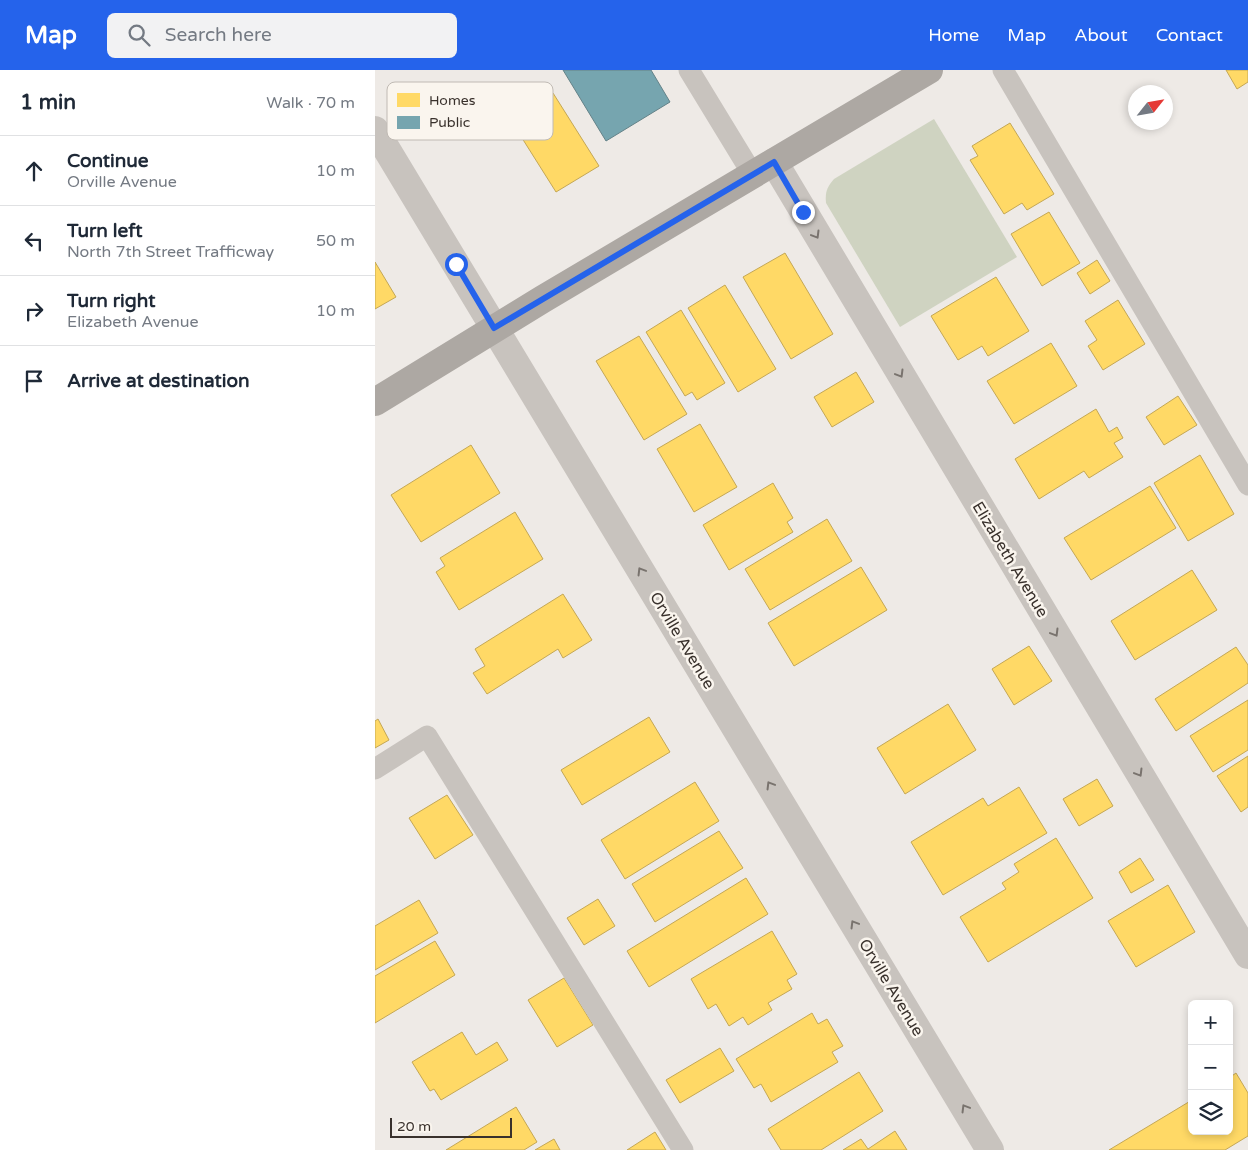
<!DOCTYPE html>
<html lang="en">
<head>
<meta charset="utf-8">
<style>
  body { margin:0; font-family:"Varela Round",sans-serif; background:#f2f2f3; color:#1f2937 }
  .controls { position:absolute; right:15px; bottom:15px; display:grid; overflow:hidden; border-radius:8px; box-shadow:0 2px 8px #0003 }
  .controls button { width:45px; height:45px; display:grid; place-items:center; padding:0; border:0; border-bottom:1px solid #e0e1e3; background:#fff; color:#1f2937; font:25px sans-serif }
  .compass { position:absolute; left:753px; top:15px; width:45px; height:45px; border-radius:50%; background:#fff; box-shadow:0 2px 8px #0003; rotate:59deg }
  .scale { position:absolute; left:15px; bottom:12px; width:122px; box-sizing:border-box; padding-left:5px; border:2px solid #39312c; border-top:0; font-size:14px; line-height:18px; white-space:nowrap; color:#39312c; -webkit-text-stroke:4px #faf5ee; paint-order:stroke }
  .stop { position:absolute; width:15px; height:15px; margin:-11px; border:4px solid #2563eb; border-radius:50%; background:#fff }
  .stop.end { background:#2563eb; border-color:#fff; box-shadow:0 1px 5px #0008 }
  .list { margin:0; padding:0; list-style:none }
  h2 { display:flex; justify-content:space-between; align-items:center; height:65px; margin:0; padding:0 20px; font-size:21px }
  h2 small { font-size:16px; font-weight:400; color:#747a83 }
  .list li { display:grid; grid-template-columns:32px 1fr auto; gap:15px; align-items:center; box-sizing:border-box; height:70px; padding:0 20px; border-top:1px solid #e0e1e3 }
  .list b { display:block; font-size:19px; white-space:nowrap }
  .list p { margin:0; font-size:16px; white-space:nowrap; color:#747a83 }
  .list em { font-size:16px; font-style:normal; color:#747a83 }
  .icon { flex:none; width:28px; height:28px; fill:none; stroke:currentColor; stroke-width:2; stroke-linecap:round; stroke-linejoin:round }
  .map { position:relative; flex:none; width:873px; height:1080px; overflow:hidden }
  header { display:flex; align-items:center; gap:30px; box-sizing:border-box; height:70px; padding:0 25px; background:#2563eb; color:#fff }
  header strong { font-size:24px }
  nav { display:flex; gap:28px; margin-inline-start:auto; font-size:18px }
  .search { width:350px; height:45px; background:#f2f2f3; display:flex; align-items:center; gap:12px; box-sizing:border-box; padding:0 18px; border-radius:8px; color:#747a83; font-size:19px }
  main { display:flex }
  aside { flex:1; background:#fff }
  .map>svg:first-child { display:block }
  .green { fill:#cfd3c1 }
  .homes { fill:#ffd966; stroke:#c4a755 }
  .public { fill:#76a5af; stroke:#648288 }
  .lines { fill:none; stroke-linecap:round; stroke-linejoin:round }
  .service { stroke:#c8c3be; stroke-width:21 }
  .minor { stroke:#c8c3be; stroke-width:28 }
  .primary { stroke:#ada8a3; stroke-width:28 }
  .oneway { stroke:#79736e }
  .route { stroke:#2563eb; stroke-width:6 }
  .labels { text-anchor:middle; stroke-width:5; stroke-linejoin:round; paint-order:stroke }
  .street-label { font-size:16px; fill:#39312c; stroke:#faf5ee }
  .key { fill:#faf5ee; stroke:#c0bab4; stroke-width:1 }
  .key-label { font-size:14px; fill:#39312c }
</style>
</head>
<body>
<header>
<strong>Map</strong>
<div class="search"><svg class="icon" aria-label="search" viewBox="0 0 24 24"><circle cx="10" cy="10" r="6"/><path d="M15 15l6 6"/></svg>Search here</div>
<nav><a>Home</a><a>Map</a><a>About</a><a>Contact</a></nav>
</header>
<main>
<aside>
<h2>1 min<small>Walk · 70 m</small></h2>
<ul class="list">
<li><svg class="icon" aria-label="ahead" viewBox="0 0 24 24"><path d="M12 20V5M6 11l6-6 6 6"/></svg><div><b>Continue</b><p>Orville Avenue</p></div><em>10 m</em></li>
<li><svg class="icon" aria-label="left" viewBox="0 0 24 24"><path d="M17 20v-9H6M10 6l-5 5 5 5"/></svg><div><b>Turn left</b><p>North 7th Street Trafficway</p></div><em>50 m</em></li>
<li><svg class="icon" aria-label="right" viewBox="0 0 24 24"><path d="M7 20v-9h11M14 6l5 5-5 5"/></svg><div><b>Turn right</b><p>Elizabeth Avenue</p></div><em>10 m</em></li>
<li><svg class="icon" aria-label="arrive" viewBox="0 0 24 24"><path d="M6 21V4h12l-3 4 3 4H6"/></svg><div><b>Arrive at destination</b></div></li>
</ul>
</aside>
<div class="map">
<svg width="873" height="1080" viewBox="0 0 873 1080">
  <rect width="100%" height="100%" fill="#eeeae6"/>
  <path class="green" d="M559,49L642,187L525,257L451,133C450,122 452,117 459,109Z"/>
  <g class="homes">
    <path d="M851,0H873V12L862,19Z"/>
    <path d="M178,23L224,96L181,122L135,49Z"/>
    <path d="M635,53L679,124L652,140L647,133L629,144L595,90L603,86L597,76Z"/>
    <path d="M674,142L705,193L667,216L636,164Z"/>
    <path d="M410,183L458,264L416,289L368,207Z"/>
    <path d="M722,190L735,211L715,224L702,203Z"/>
    <path d="M0,192L21,227L0,239Z"/>
    <path d="M621,207L654,261L613,286L607,276L583,290L556,246Z"/>
    <path d="M350,215L401,299L363,322L313,238Z"/>
    <path d="M743,230L770,274L728,300L713,276L722,270L710,251Z"/>
    <path d="M306,240L350,313L322,330L317,322L310,326L271,262Z"/>
    <path d="M264,266L312,344L269,370L221,291Z"/>
    <path d="M676,273L702,316L639,354L612,311Z"/>
    <path d="M481,302L499,332L457,357L439,327Z"/>
    <path d="M803,326L822,355L789,375L771,347Z"/>
    <path d="M721,339L734,362L742,357L748,368L739,373L748,387L714,408L709,401L664,429L640,389Z"/>
    <path d="M325,354L362,417L319,442L282,379Z"/>
    <path d="M96,375L125,423L46,472L16,425Z"/>
    <path d="M825,385L859,444L813,471L779,413Z"/>
    <path d="M398,413L418,448L412,452L418,462L354,500L328,455Z"/>
    <path d="M775,416L801,458L716,510L689,468Z"/>
    <path d="M140,442L168,489L84,540L61,502L70,496L65,488Z"/>
    <path d="M452,449L477,491L395,540L370,499Z"/>
    <path d="M486,497L512,540L419,596L393,553Z"/>
    <path d="M817,500L842,540L760,590L736,551Z"/>
    <path d="M188,524L217,570L188,588L183,579L112,624L98,603L110,596L100,579Z"/>
    <path d="M654,576L677,611L639,635L617,599Z"/>
    <path d="M861,577L873,595V613L801,661L780,629Z"/>
    <path d="M873,630V680L838,702L815,666Z"/>
    <path d="M573,634L601,680L530,724L502,678Z"/>
    <path d="M274,647L295,682L207,735L186,700Z"/>
    <path d="M3,649L14,670L0,678V651Z"/>
    <path d="M873,686V737L866,742L842,706Z"/>
    <path d="M722,709L738,736L704,756L688,729Z"/>
    <path d="M320,712L344,751L250,809L226,770Z"/>
    <path d="M644,717L672,763L568,825L536,772L608,728L613,736Z"/>
    <path d="M72,725L98,765L60,789L34,748Z"/>
    <path d="M344,761L368,798L280,852L257,814Z"/>
    <path d="M681,768L718,828L613,892L585,847L631,819L627,813L644,802L639,794Z"/>
    <path d="M765,788L779,810L756,823L744,802Z"/>
    <path d="M371,808L393,844L274,917L252,881Z"/>
    <path d="M793,815L820,862L761,897L733,851Z"/>
    <path d="M223,829L240,856L209,875L192,848Z"/>
    <path d="M44,830L63,863L0,900V856Z"/>
    <path d="M397,861L422,904L412,910L417,919L393,933L397,940L373,955L368,947L354,956L341,934L333,939L316,909Z"/>
    <path d="M60,871L80,905L0,953V906Z"/>
    <path d="M189,908L218,955L182,977L153,930Z"/>
    <path d="M437,943L443,954L452,949L468,976L457,982L463,992L396,1032L386,1014L379,1018L361,989Z"/>
    <path d="M87,962L101,985L122,972L133,990L66,1030L59,1019L55,1021L37,992Z"/>
    <path d="M345,978L359,1001L305,1033L291,1010Z"/>
    <path d="M484,1002L508,1041L446,1080H406L393,1059Z"/>
    <path d="M861,1003L873,1023V1066L850,1080H734L817,1030V1061H854V1008Z"/>
    <path d="M141,1037L162,1072L149,1080H71Z"/>
    <path d="M520,1061L532,1080H468L486,1069L493,1079Z"/>
    <path d="M280,1062L291,1080H252Z"/>
    <path d="M179,1069L185,1080H160Z"/>
  </g>
  <path class="public" d="M188,0H276L295,32L231,71Z"/>
  <g class="lines">
    <g class="service">
      <path d="M314,0L378,105"/>
      <path d="M628,0L873,415"/>
      <path d="M0,699L52,666L308,1080"/>
    </g>
    <g class="minor">
      <path d="M0,60L615,1080"/>
      <path d="M399,92L873,885"/>
    </g>
    <path class="primary" d="M0,332L168,229L554,0"/>
  </g>
  <defs><path id="oneway-chevron" d="M-2-3.5L2.5 0L-2 3.5" fill="none" stroke-width="1.6" stroke-linecap="round" stroke-linejoin="round" transform="scale(1.25)"/></defs>
  <g class="oneway">
    <use href="#oneway-chevron" transform="translate(441 165) rotate(59)"/>
    <use href="#oneway-chevron" transform="translate(525 304) rotate(59)"/>
    <use href="#oneway-chevron" transform="translate(266 501) rotate(-121)"/>
    <use href="#oneway-chevron" transform="translate(680 563) rotate(59)"/>
    <use href="#oneway-chevron" transform="translate(764 703) rotate(59)"/>
    <use href="#oneway-chevron" transform="translate(395 715) rotate(-121)"/>
    <use href="#oneway-chevron" transform="translate(479 854) rotate(-121)"/>
    <use href="#oneway-chevron" transform="translate(590 1038) rotate(-121)"/>
  </g>
  <g class="lines">
    <path class="route" d="M81,194L119,258L399,92L428,142"/>
  </g>
  <g class="labels">
    <g class="street-label">
      <text transform="translate(636 489) rotate(59)" y="6">Elizabeth Avenue</text>
      <text transform="translate(308 570) rotate(59)" y="6">Orville Avenue</text>
      <text transform="translate(517 917) rotate(59)" y="6">Orville Avenue</text>
    </g>
  </g>
  <rect x="12" y="12" width="166" height="58" rx="8" class="key"/>
  <rect x="22" y="23" width="23" height="14" fill="#ffd966"/>
  <rect x="22" y="46" width="23" height="13" fill="#76a5af"/>
  <g class="key-label">
    <text x="54" y="35">Homes</text>
    <text x="54" y="57">Public</text>
  </g>
</svg>
<div class="controls">
<button>+</button>
<button>−</button>
<button><svg class="icon" aria-label="layers" viewBox="0 0 24 24"><path d="M12 4l9 5-9 5-9-5zM3 14l9 5 9-5"/></svg></button>
</div>
<svg class="compass" viewBox="-18 -18 36 36"><path d="M0-13l5 13h-10z" fill="#e53935"/><path d="M0 13l5-13h-10z" fill="#747a83"/></svg>
<div class="scale">20 m</div>
<div class="stop" style="left:81px;top:194px"></div>
<div class="stop end" style="left:428px;top:142px"></div>
</div>
</main>
</body>
</html>
